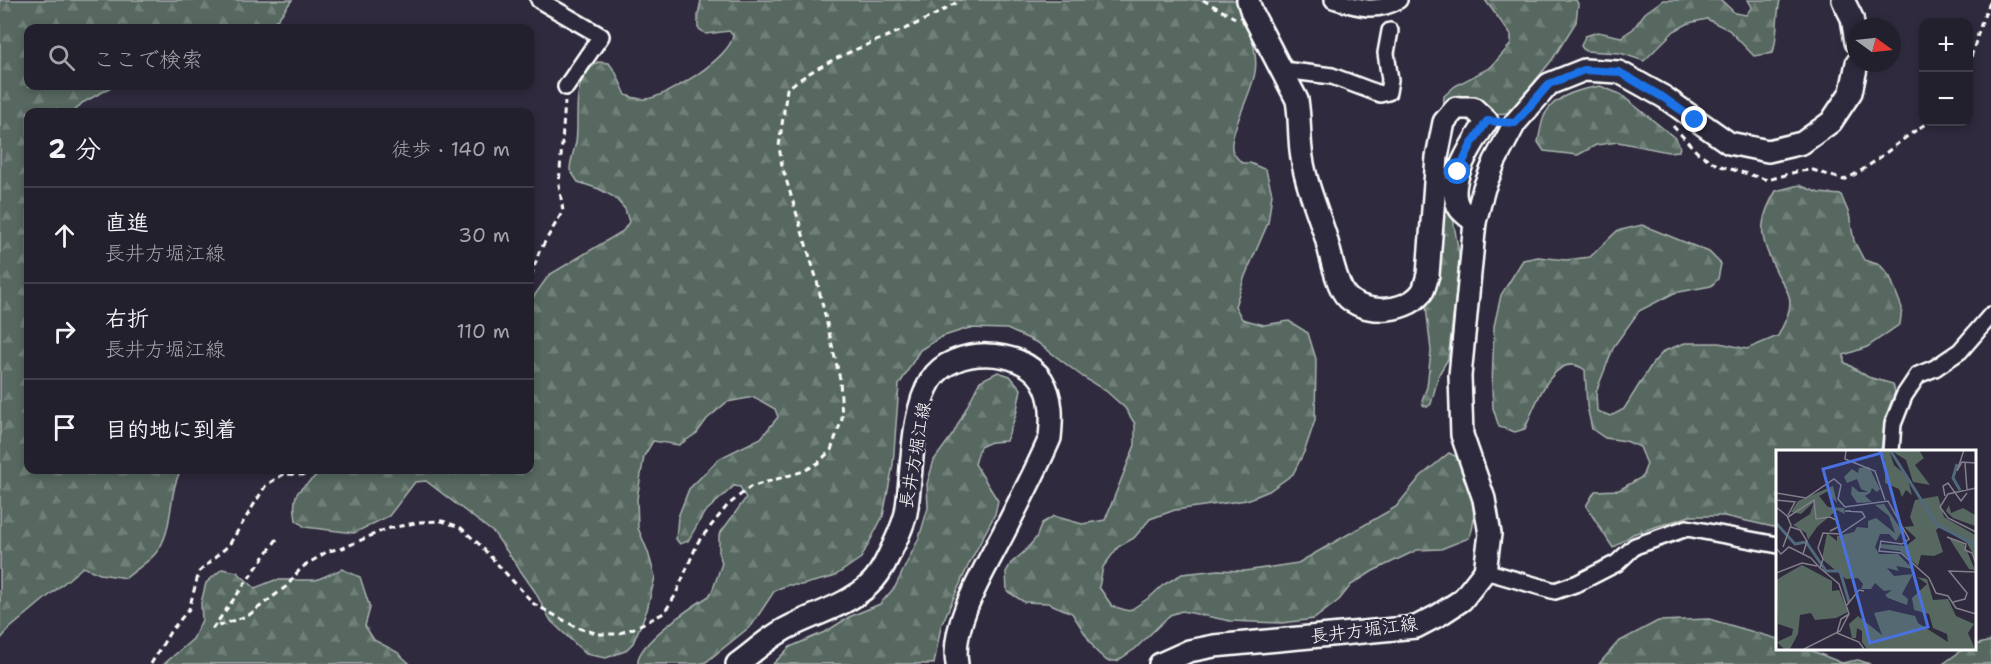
<!DOCTYPE html>
<html lang="ja">
<head>
<meta charset="utf-8">
<style>
  body { margin:0; font-family:"Shantell Sans","Klee One",sans-serif; background:#2f2d3a; color:#f1f3f6 }
  .controls { position:absolute; right:18px; top:18px; display:grid; overflow:hidden; border-radius:12px; box-shadow:0 3px 9px #0003 }
  .controls button { width:54px; height:54px; display:grid; place-items:center; padding:0; border:0; border-bottom:2px solid #403e4a; background:#23202e; color:#f1f3f6; font:30px sans-serif }
  .compass { position:absolute; left:1847px; top:18px; width:54px; height:54px; border-radius:50%; background:#23202e; box-shadow:0 3px 9px #0003; rotate:105deg }
  .stop { position:absolute; width:18px; height:18px; margin:-14px; border:4px solid #1a73e8; border-radius:50%; background:#fff }
  .stop.end { background:#1a73e8; border-color:#fff; box-shadow:0 2px 6px #0008 }
  .list { margin:0; padding:0; list-style:none }
  h2 { display:flex; justify-content:space-between; align-items:center; height:78px; margin:0; padding:0 24px; font-size:26px }
  h2 small { font-size:20px; font-weight:400; color:#a3a3aa }
  .list li { display:grid; grid-template-columns:39px 1fr auto; gap:18px; align-items:center; box-sizing:border-box; height:96px; padding:0 24px; border-top:2px solid #403e4a }
  .list b { display:block; font-size:22px; white-space:nowrap }
  .list p { margin:0; font-size:20px; white-space:nowrap; color:#a3a3aa }
  .list em { font-size:20px; font-style:normal; color:#a3a3aa }
  .icon { flex:none; width:33px; height:33px; fill:none; stroke:currentColor; stroke-width:2; stroke-linecap:round; stroke-linejoin:round }
  .map { position:relative; flex:none; width:1991px; height:664px; overflow:hidden }
  .search { position:absolute; background:#23202e; box-shadow:0 3px 9px #0003; left:24px; top:24px; width:510px; height:66px; display:flex; align-items:center; gap:15px; box-sizing:border-box; padding:0 21px; border-radius:12px; color:#a3a3aa; font-size:22px }
  .panel { position:absolute; background:#23202e; box-shadow:0 3px 9px #0003; left:24px; top:108px; width:510px; height:366px; border-radius:12px }
  .map>svg:first-child { display:block }
  .forest { fill:url(#forest-firs); stroke:#aab4b0; stroke-width:1.5 }
  .lines { fill:none; stroke-linecap:round; stroke-linejoin:round }
  .minor-casing { stroke:#fff; stroke-width:20 }
  .secondary-casing { stroke:#fff; stroke-width:26 }
  .path { stroke:#fff; stroke-width:3; stroke-dasharray:6 4.5; stroke-linecap:butt }
  .minor { stroke:#2f2a3d; stroke-width:15 }
  .secondary { stroke:#2f2a3d; stroke-width:21 }
  .route { stroke:#1a73e8; stroke-width:8 }
  .labels { text-anchor:middle; stroke-width:4.5; stroke-linejoin:round; paint-order:stroke }
  .street-label { font-size:18px; fill:#fff; stroke:#2f2a3d }
  .inset-river { fill:none; stroke:#51697c; stroke-width:3 }
  .inset-road { fill:none; stroke:#827f8b; stroke-width:1.5 }
  .view { fill:#4a71e0; fill-opacity:0.15; stroke:#4a71e0; stroke-width:3 }
  .inset-edge { fill:none; stroke:#fff; stroke-width:3 }
</style>
</head>
<body>
<div class="map">
<svg width="1991" height="664" viewBox="0 0 1991 664">
  <defs>
    <pattern id="forest-firs" width="22" height="20" patternUnits="userSpaceOnUse" patternTransform="scale(1.5)"><rect width="22" height="20" fill="#566860"/><path d="M5 1l3.5 6h-7zM16 11l3.5 6h-7z" fill="#6f7f78"/></pattern>
  </defs>
  <rect width="100%" height="100%" fill="#2f2a3d"/>
  <filter id="ink" filterUnits="userSpaceOnUse"><feTurbulence type="fractalNoise" baseFrequency=".0167" numOctaves="2"/><feDisplacementMap in="SourceGraphic" scale="12" xChannelSelector="R" yChannelSelector="G"/><feConvolveMatrix kernelMatrix="1 2 1 2 8 2 1 2 1" color-interpolation-filters="sRGB"/></filter>
  <g filter="url(#ink)">
    <g class="forest">
      <path d="M0,0H292L278,19L263,28H28V86H114L82,103L74,112H28V470H181C167,495 175,531 155,554C147,563 135,570 126,578L100,574L83,567L9,629L0,640Z"/>
      <path d="M701,0H1239C1246,20 1259,51 1255,72C1253,91 1226,138 1233,152C1235,156 1239,160 1242,163H1250L1266,170L1272,194L1268,223L1245,276L1235,306L1242,319L1264,325L1289,321L1308,333L1316,359L1315,420L1305,450L1293,474L1269,491L1247,500L1175,510L1150,519L1134,538L1118,547L1103,567L1099,587L1112,606L1129,611L1150,597L1163,585L1182,574L1218,570L1245,571L1298,563L1396,507L1421,476L1449,453L1459,458C1467,483 1481,514 1469,538L1441,549L1417,550L1373,571L1351,585L1339,600L1314,619L1282,623L1230,621L1182,611L1170,615L1135,649L1117,661H1107L1096,651L1072,613L1048,603L1024,602L1007,591L1006,572L1011,563L1023,553L1036,538L1042,523L1054,516L1082,524L1105,520L1135,445V424L1125,408L1106,391L1083,377L1038,343L1007,329L969,328L941,337L920,350L899,385L893,465L883,516L861,558L833,577L801,585H788L775,590L752,625L706,662L700,664H638C634,645 693,606 709,596L713,589L722,563L719,553V535L746,498L740,487L734,486L704,513L688,541L680,544L676,539L678,517L689,489L720,458L761,438L778,417L775,409L754,397L727,402L707,419L697,433L679,445L653,441L644,456L637,499L638,528L648,552L655,577L647,610L633,643L625,651L606,658L586,654L551,621L534,590L494,533L426,481L415,482L389,516L354,533L305,527L296,520C290,485 303,492 321,470H530V300L532,299L549,275L623,231L629,222L625,209L614,197L599,189L578,182L570,170C570,160 574,152 576,142C580,113 569,81 598,62L609,63L616,73L626,95C632,97 639,100 645,99C666,98 732,57 733,35L729,31L706,34L698,28V15Z"/>
      <path d="M1485,0H1576L1578,4L1576,22L1552,60L1509,113L1491,114L1443,106L1444,96L1455,86L1491,67L1511,44V35Z"/>
      <path d="M1663,0H1721L1735,13L1746,15L1752,7L1748,0H1780C1776,18 1778,35 1773,53L1754,56L1729,30L1707,19L1689,23L1674,31L1644,61L1620,53L1585,51L1581,46L1585,36L1598,32L1621,37L1633,29L1645,13Z"/>
      <path d="M1600,86L1620,94L1675,138L1680,146L1679,151L1668,152L1618,142L1596,145L1578,155L1544,151L1538,142C1540,133 1541,122 1545,114C1555,95 1581,89 1600,86Z"/>
      <path d="M1448,167L1453,171L1452,212L1460,260L1448,359L1439,374L1431,404L1427,407L1423,405L1422,400L1427,387L1431,351L1426,306L1434,277L1444,172Z"/>
      <path d="M1799,185L1819,193L1841,195L1849,214L1854,241L1864,260L1880,265L1890,277L1902,308L1900,324L1867,347L1844,355V362L1868,377L1893,384L1895,392L1885,418L1881,451H1778V528L1724,516H1690L1633,534L1613,548L1586,506L1595,491L1619,490L1642,477L1647,464L1640,447L1626,441L1605,438L1592,429L1587,406L1585,370C1554,347 1534,408 1525,429L1515,432L1499,427L1493,408L1492,388L1494,326L1501,295L1523,260L1538,257L1566,260L1590,257L1617,231L1642,225L1709,252L1721,264L1718,279L1711,286L1674,293L1639,311L1614,346L1596,392L1597,411L1611,416L1624,409L1652,364L1664,351L1685,343H1720L1747,349L1778,336C1783,325 1793,309 1789,296C1787,289 1782,282 1778,275C1761,240 1755,226 1776,191Z"/>
      <path d="M998,372L1010,376L1021,389L1016,415L1006,441L991,442L980,447L975,464L998,501L995,514L968,566L941,626L934,664H773L790,647L827,631L849,617L880,604L895,587L919,538L928,508L927,484L934,460L953,434L980,381Z"/>
      <path d="M222,569L237,572L255,588L275,580H316L342,569L360,577L370,608L365,626L374,640L397,652L410,664H164L193,639L202,620L201,603L206,583Z"/>
      <path d="M1709,619L1778,639V648H1805L1842,663L1858,660L1870,664H1599L1618,642L1658,621Z"/>
      <path d="M1991,641V664H1943L1965,648H1974L1975,645Z"/>
    </g>
    <g class="lines">
      <g class="minor-casing">
        <g id="minor">
          <path d="M539,0L601,36L566,87"/>
          <path d="M1333,0C1357,7 1376,14 1399,0"/>
          <path d="M1283,70L1332,76L1380,94L1388,92L1390,80L1386,53L1390,31"/>
          <path d="M1891,451L1893,424L1904,396L1918,375L1935,368L1960,351L1991,315"/>
          <path d="M1485,571L1555,591L1578,583L1617,563L1635,546L1687,528L1778,545"/>
        </g>
      </g>
      <g class="secondary-casing">
        <g id="secondary">
          <path d="M1248,0L1252,13L1297,100C1300,117 1299,133 1301,150C1304,181 1317,208 1326,238C1331,255 1334,275 1342,290C1355,316 1406,315 1422,292C1425,288 1426,280 1428,275L1437,157L1444,122L1456,108H1473L1487,121C1474,141 1443,185 1460,209C1464,214 1470,218 1475,222"/>
          <path d="M1843,0L1852,18L1856,42"/>
          <path d="M737,664C754,652 770,636 789,627C814,614 848,605 869,585C878,577 884,566 889,555C895,542 903,527 906,513C913,474 910,414 931,380C952,346 1021,347 1042,380C1053,398 1052,418 1050,438C1036,471 1019,502 1003,534C985,569 950,624 957,664"/>
          <path d="M1160,664L1189,651L1214,646L1416,627L1439,615L1462,600L1485,571L1490,534L1484,499L1462,435L1460,376L1475,222L1484,188L1495,161L1515,123L1549,84L1584,70L1619,72L1664,97L1729,143L1768,151L1802,143L1831,122L1851,92L1857,63"/>
        </g>
      </g>
      <g class="path">
        <path d="M1203,0L1235,18"/>
        <path d="M1968,67L1982,21L1991,0"/>
        <path d="M1673,126L1697,152L1717,165L1768,180L1799,171L1813,170L1844,180C1876,165 1899,139 1929,122"/>
        <path d="M530,275L532,274L539,252L563,211L559,185L565,101"/>
        <path d="M277,539L213,628L249,615L287,586L301,568L328,551L343,548L386,529L420,522L442,521L460,527L479,544L534,604L578,628L599,634H617L632,629L664,613L675,596L698,542L727,506L750,487L804,471L818,463L831,450L842,419L840,379L816,277L782,166L779,146L787,89C837,48 906,36 960,0"/>
        <path d="M151,664L170,632L189,609L199,572L229,545L266,485L284,474L303,475L320,470"/>
      </g>
      <use href="#minor" class="minor"/>
      <use href="#secondary" class="secondary"/>
    </g>
  </g>
  <g class="lines" filter="url(#ink)">
    <path class="route" d="M1458,172L1471,145L1487,121L1515,123L1549,84L1584,70L1619,72L1664,98L1695,120"/>
  </g>
  <g class="labels">
    <g class="street-label">
      <text transform="translate(915 455) rotate(-80)" y="6">長井方堀江線</text>
      <text transform="translate(1364 630) rotate(-7)" y="6">長井方堀江線</text>
    </g>
  </g>
  <g transform="translate(1776 450)">
    <rect width="200" height="200" fill="#2f2a3d"/>
    <path d="M102,0H113L118,15L131,26L136,45L130,40L126,47L123,39L109,33V10ZM114,0H143L148,8L139,15L154,35L137,32L130,10ZM93,17L104,39L101,42L96,38L94,43L89,46L96,52L81,53L75,44L76,36L83,42H92L85,39L81,29L71,33L68,27L76,19L82,23L83,18ZM57,36L61,53L53,45L54,40L43,46L52,57L68,58L69,64L61,60L41,77L32,90L30,83L17,75L34,64L38,52L25,64L15,62L22,51ZM162,46L168,67L199,85V108L191,93L164,77L160,80L167,102L158,106L145,105L142,116L124,101L104,98V94L130,96L140,88L128,77L138,76L134,67L139,50ZM108,54L126,81L120,91L113,84H104L99,97L103,104H122L137,119L120,116L123,121L111,118L118,126L137,124L126,144L132,149L131,155L112,148L109,145L116,140L108,141L99,133L95,139H85L87,134L82,128L70,129L46,109L51,83L61,91V86L78,82L81,77L92,78V71L100,68L119,83L113,66L99,55ZM173,55L175,63L187,58L199,65V76L177,68L170,61ZM173,88L188,94L199,120L193,119ZM26,115L56,131V141L63,140L72,162L60,168L39,170L35,163L24,165L22,184L14,199H8L1,192L16,185L17,179L2,174L0,130ZM141,127L151,129L157,150L172,149L180,166L198,174L192,183L199,199H91L86,192V181L81,178L80,188H76L73,174L82,166L106,185L98,163L113,160L139,166L142,173L172,192L171,184L157,178L153,164L138,160L136,148L151,134Z" fill="#566860"/>
    <path class="inset-river" d="M114,0L161,75L200,95M181,14L177,28L184,40M0,73L19,94L30,92L50,121H64L73,152"/>
    <path class="inset-road" d="M70,0L69,9L99,21L109,50M188,0L181,21L186,12L200,13M189,13L191,40M200,38L172,44L164,57L172,68L200,82M0,43L30,48L58,29L65,35L62,49L69,57L112,51L133,89L126,94L105,91L103,101L125,103L153,128L160,143L172,146L180,158L200,164M169,46L167,36L172,33L185,51L191,43M0,50L19,52L12,65M0,57L11,66L15,75L7,97M12,67L38,50L40,69L54,67L62,71V77L54,81M15,77L24,80L31,91L27,104M171,87L190,94L189,100L196,103L200,114M1,99L5,104L13,97L35,108L44,118L47,109L42,98L47,83L64,84L89,67L86,62L69,61H75M0,123L26,113L41,116M177,152L189,149L191,143L173,121L200,122M71,155L83,140L88,141M61,183L83,192L88,199M61,183L65,169L73,164M28,199L64,181L73,164L63,134L44,118"/>
    <path class="view" d="M105,3L152,177L94,193L47,19Z"/>
    <rect width="200" height="200" class="inset-edge"/>
  </g>
</svg>
<div class="controls">
<button>+</button>
<button>−</button>
</div>
<svg class="compass" viewBox="-18 -18 36 36"><path d="M0-13l5 13h-10z" fill="#e53935"/><path d="M0 13l5-13h-10z" fill="#a3a3aa"/></svg>
<div class="stop" style="left:1458px;top:172px"></div>
<div class="stop end" style="left:1695px;top:120px"></div>
<div class="search"><svg class="icon" aria-label="search" viewBox="0 0 24 24"><circle cx="10" cy="10" r="6"/><path d="M15 15l6 6"/></svg>ここで検索</div>
<section class="panel">
<h2>2 分<small>徒歩 · 140 m</small></h2>
<ul class="list">
<li><svg class="icon" aria-label="ahead" viewBox="0 0 24 24"><path d="M12 20V5M6 11l6-6 6 6"/></svg><div><b>直進</b><p>長井方堀江線</p></div><em>30 m</em></li>
<li><svg class="icon" aria-label="right" viewBox="0 0 24 24"><path d="M7 20v-9h11M14 6l5 5-5 5"/></svg><div><b>右折</b><p>長井方堀江線</p></div><em>110 m</em></li>
<li><svg class="icon" aria-label="arrive" viewBox="0 0 24 24"><path d="M6 21V4h12l-3 4 3 4H6"/></svg><div><b>目的地に到着</b></div></li>
</ul>
</section>
</div>
</body>
</html>
